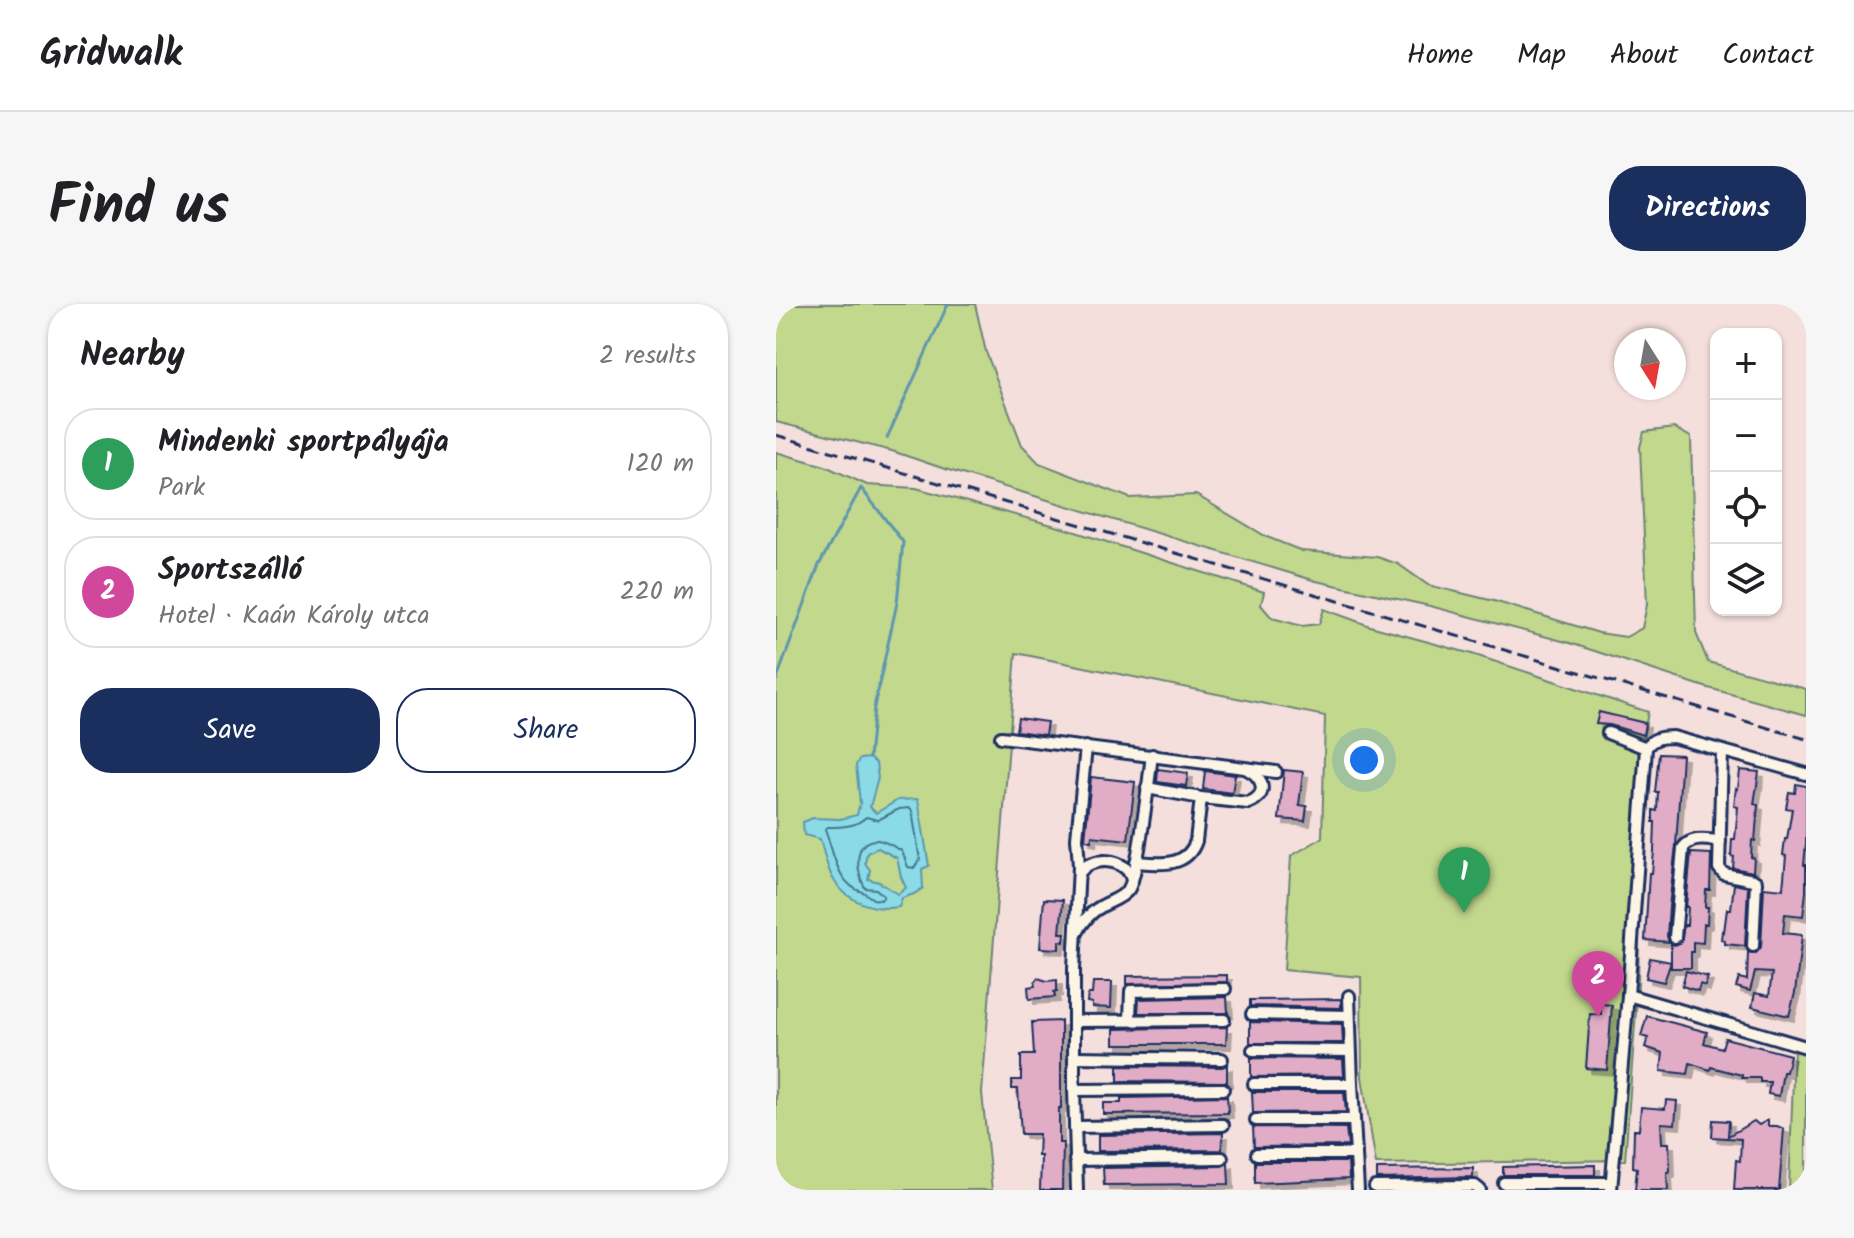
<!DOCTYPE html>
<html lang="en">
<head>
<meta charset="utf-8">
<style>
  body { margin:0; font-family:Kalam,sans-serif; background:#f6f6f6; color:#202124 }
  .controls { position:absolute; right:24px; top:24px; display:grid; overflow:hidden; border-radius:16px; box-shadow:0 2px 6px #0004 }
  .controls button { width:72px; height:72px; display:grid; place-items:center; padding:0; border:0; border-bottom:2px solid #e0e0e0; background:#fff; color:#202124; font:40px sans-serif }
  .compass { position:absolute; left:838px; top:24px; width:72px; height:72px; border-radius:50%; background:#fff; box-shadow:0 2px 6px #0004; rotate:169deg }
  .you { position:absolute; left:588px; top:456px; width:28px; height:28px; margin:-20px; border:6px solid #fff; border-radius:50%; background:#1a73e8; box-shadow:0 0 0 12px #1a73e833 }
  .badge { display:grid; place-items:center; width:52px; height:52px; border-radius:50%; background:#1b2f5e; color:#fff; font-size:26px; font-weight:700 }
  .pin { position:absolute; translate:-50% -66px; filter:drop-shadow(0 2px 4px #0008) }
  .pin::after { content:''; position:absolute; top:42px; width:28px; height:24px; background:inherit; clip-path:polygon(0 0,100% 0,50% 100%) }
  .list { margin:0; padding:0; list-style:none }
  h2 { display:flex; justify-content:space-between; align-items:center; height:104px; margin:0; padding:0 32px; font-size:34px }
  h2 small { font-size:26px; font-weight:400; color:#757577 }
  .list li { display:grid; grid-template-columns:52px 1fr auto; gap:24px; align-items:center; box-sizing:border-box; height:112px; margin:0 16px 16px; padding:0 16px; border:2px solid #e0e0e0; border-radius:32px }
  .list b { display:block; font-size:30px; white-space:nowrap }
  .list p { margin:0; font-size:26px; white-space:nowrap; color:#757577 }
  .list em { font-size:26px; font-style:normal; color:#757577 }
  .actions { display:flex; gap:16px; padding:24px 32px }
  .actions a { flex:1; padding:18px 0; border:2px solid #1b2f5e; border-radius:32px; text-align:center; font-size:28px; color:#1b2f5e }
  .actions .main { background:#1b2f5e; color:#fff }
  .icon { flex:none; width:44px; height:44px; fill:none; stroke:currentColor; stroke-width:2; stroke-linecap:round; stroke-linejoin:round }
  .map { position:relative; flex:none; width:1030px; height:886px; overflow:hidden; border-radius:32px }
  header { display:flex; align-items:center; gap:48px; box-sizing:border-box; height:112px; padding:0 40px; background:#fff; border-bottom:2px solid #e0e0e0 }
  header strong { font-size:38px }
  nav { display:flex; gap:44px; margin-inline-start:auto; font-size:28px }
  .intro { display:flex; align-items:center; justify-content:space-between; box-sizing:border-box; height:192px; padding:0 48px }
  h1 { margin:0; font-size:56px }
  .button { padding:20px 36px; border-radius:32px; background:#1b2f5e; color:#fff; font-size:28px; font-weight:700 }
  main { display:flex; gap:48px; padding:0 48px }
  aside { flex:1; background:#fff; border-radius:32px; box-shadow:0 2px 6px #0004 }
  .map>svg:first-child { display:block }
  .green { fill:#c2d88d; stroke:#6e8476; stroke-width:2 }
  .water { fill:#8adbe5; stroke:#5e96af; stroke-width:2; fill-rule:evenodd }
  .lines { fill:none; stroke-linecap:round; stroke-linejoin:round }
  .shore { stroke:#477494; stroke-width:2 }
  .stream { stroke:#5e96af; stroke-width:3 }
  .building { fill:#e1acc6; stroke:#1b2f5e; stroke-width:2; filter:url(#shadow) }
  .minor-casing { stroke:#1b2f5e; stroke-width:16 }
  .minor { stroke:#fcf5e5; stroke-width:10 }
  .rail { stroke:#1b2f5e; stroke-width:3; stroke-dasharray:12 6; stroke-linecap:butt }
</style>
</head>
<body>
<header>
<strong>Gridwalk</strong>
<nav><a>Home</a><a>Map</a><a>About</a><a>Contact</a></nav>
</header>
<div class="intro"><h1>Find us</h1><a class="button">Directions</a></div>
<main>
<aside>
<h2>Nearby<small>2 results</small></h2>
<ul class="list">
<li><span class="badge" style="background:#2e9e5b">1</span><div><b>Mindenki sportpályája</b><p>Park</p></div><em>120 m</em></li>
<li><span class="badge" style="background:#d1479c">2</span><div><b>Sportszálló</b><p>Hotel · Kaán Károly utca</p></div><em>220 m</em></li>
</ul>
<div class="actions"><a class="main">Save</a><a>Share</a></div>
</aside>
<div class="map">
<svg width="1030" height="886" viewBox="0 0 1030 886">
  <defs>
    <filter id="shadow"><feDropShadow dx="5" dy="5" stdDeviation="0" flood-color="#0004"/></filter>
  </defs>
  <rect width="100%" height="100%" fill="#f4dfdc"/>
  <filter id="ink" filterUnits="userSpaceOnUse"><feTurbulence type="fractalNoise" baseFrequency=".0125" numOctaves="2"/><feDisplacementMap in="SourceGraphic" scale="16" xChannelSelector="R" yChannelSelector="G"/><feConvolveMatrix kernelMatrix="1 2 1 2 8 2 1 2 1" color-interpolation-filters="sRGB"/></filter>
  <g filter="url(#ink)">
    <g class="green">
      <path d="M0,0H199L210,48L246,141L263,159L354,194L420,191L491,233L526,247L601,253L622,260L652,281L718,297L823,329L850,333L866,324L871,301L864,143L868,128L898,124L915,133L920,329L932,358L1030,385V411L929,383L794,339L654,302L540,277L166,164L116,147L0,118Z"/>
      <path d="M0,148L49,162L91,181L140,184L287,224L488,288L485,301L496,314L526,322L543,320L548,305L594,322L696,350L872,408L867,435L862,680L849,856L600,860L586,773L585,673L508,666L515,552L546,534L549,412L240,349L206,789L216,886H0Z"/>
      <path d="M1018,746L1030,750V886H1013Z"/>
    </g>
    <path class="water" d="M93,454L100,459L102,474L94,503L100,509L122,496L142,495L153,562L146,565L147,584L138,590L126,594L123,603C100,607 73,599 59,578C51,567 48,548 44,535L28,531L27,518L37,514L64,515L81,511L84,499L80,461L84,455ZM102,544L121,554L125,573L130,584L122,590L103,578L92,575L94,566L89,559L91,549Z"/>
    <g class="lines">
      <path class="shore" d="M133,504L136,507L144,555L138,564L132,563L126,547C119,544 109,536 101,536C75,536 81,570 89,584L100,585L108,592L105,596L97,595L87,588C61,582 57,546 49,525L52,523C65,523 80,523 90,513L102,516L123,505Z"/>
      <g class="stream">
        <path d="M111,134L172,0"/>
        <path d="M0,377L43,261L85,184L127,238L121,299L98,403L93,454"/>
      </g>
    </g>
    <g class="building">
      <path d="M823,408L869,419L867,431L834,421L820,420Z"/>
      <path d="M242,414L271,418L269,431L240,427Z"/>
      <path d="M883,450L906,451L900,541L893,603L891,632L893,638L869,636L873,569H876L878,547L879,518H877V506L881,507L882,488H879Z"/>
      <path d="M382,465L412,469L410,482L381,478Z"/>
      <path d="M508,466L527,468L523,501L531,502L529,517L503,515Z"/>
      <path d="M964,466L983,468L978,500L982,501L979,537L976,536L975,553L978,554L977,568L957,564L958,553L955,552L956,535H959L962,503L958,502L960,484L962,485Z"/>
      <path d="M429,467L459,471L456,489L427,485Z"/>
      <path d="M315,473L359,478L352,536L316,532L315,537L309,536Z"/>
      <path d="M1020,480L1030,482V539L1028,561H1030V588L1027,612L1009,610L1007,629L1026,631L1019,689L1013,712L976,703L979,689L993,692L996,669L979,668L974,687L960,683L963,674L971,676L972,648L980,649L985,643L988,583L1007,585L1010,552L1007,551L1009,535H1011L1016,505L1010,504L1013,488L1019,489Z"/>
      <path d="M915,549L935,550L934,586H930L929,603H932L931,620H928L927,639L917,638V648H915V664H895V640L899,641L905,638L908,621H911L912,603H910Z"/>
      <path d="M958,580L972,583L969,642L949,640V637L945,636L946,627L948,628L951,605H955Z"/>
      <path d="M268,595L287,596L284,629H289L288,638L283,637V645L264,644Z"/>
      <path d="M874,654L895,658L888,678L870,674Z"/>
      <path d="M910,667L932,673L929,682L924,680L922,687L906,682Z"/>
      <path d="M451,671V678L351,680V672Z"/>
      <path d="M262,674L271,677L281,676V687L278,688L279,693L253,695L252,683L259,682V678Z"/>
      <path d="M317,678H336L335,704L316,703V699L311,698L312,690H316Z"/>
      <path d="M451,693L452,709H362L363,695Z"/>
      <path d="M565,695V704L474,702V696Z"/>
      <path d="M825,700L836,701L831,766L810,764L814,710L825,711Z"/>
      <path d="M871,712L931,728L928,739L946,744L949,734L1014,751L1010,768H1007L1003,792L992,790L994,778H984V774H966V771L935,763L934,766L914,759L912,770L885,767L887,749L869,743L872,734L865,732Z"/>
      <path d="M285,717V804H283V839H287L286,886H264L265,852H262L263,830H245L242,785H236V776H245V751H258L256,718Z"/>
      <path d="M474,718L566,720L567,739H474Z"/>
      <path d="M451,723L450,740H338V725Z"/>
      <path d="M475,754L567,755L568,772L475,773Z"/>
      <path d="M451,761V778L342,777V762L446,763Z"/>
      <path d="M476,788H568L570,808L477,809Z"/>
      <path d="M451,792L452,809L327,810V799H345V794Z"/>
      <path d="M890,796L901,797L899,820L885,819L886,839H893L894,868H891L892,886H859L861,864L857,863L858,826H863L865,803L889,805Z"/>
      <path d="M937,816L953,817L952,832L978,817L983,821L992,816V822H1001L1008,825L1003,886H958L960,856L964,857L965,835L936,833Z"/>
      <path d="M477,823L570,824L572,842L478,843Z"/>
      <path d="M447,829L446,846L322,847V831Z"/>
      <path d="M479,858H572L573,875L479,879Z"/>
      <path d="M452,859L453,880L328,881L327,864L446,862Z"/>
      <path d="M819,861V871H727V863Z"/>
      <path d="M697,864V873L601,875V865Z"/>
    </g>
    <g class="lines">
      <g class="minor-casing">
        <g id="minor">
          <path d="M832,429L870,444"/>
          <path d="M225,433L500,468"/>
          <path d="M946,447L943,564L948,570L977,576L980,578L977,642"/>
          <path d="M371,484L425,494L472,499C493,491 488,474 471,465"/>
          <path d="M360,558C383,560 411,564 420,537L425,494"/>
          <path d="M303,570C313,551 352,553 356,576"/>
          <path d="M301,629C307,617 314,608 326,602C335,597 346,594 352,586C362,573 373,473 376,451"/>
          <path d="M899,633L907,544C916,532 930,536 944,537"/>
          <path d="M852,691L1030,743"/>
          <path d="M573,692L576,780L582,886"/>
          <path d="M476,710L573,712"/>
          <path d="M354,716L355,687L449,685"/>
          <path d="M298,717L448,716"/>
          <path d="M477,746L574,747"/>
          <path d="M298,753L446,755"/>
          <path d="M478,780H576"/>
          <path d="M298,786L447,785"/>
          <path d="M480,816H578"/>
          <path d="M299,823L447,821"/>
          <path d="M481,850H580"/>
          <path d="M299,856L446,854"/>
          <path d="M728,879H835"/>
          <path d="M599,883L699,882L704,886"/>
          <path d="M301,886L298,786V665L303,562L301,534L310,443"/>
          <path d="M835,886L852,691L870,444C876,434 886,433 897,433L1030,470"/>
        </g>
      </g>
      <use href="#minor" class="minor"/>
      <path class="rail" d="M0,131L1030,435"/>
    </g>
  </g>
</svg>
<div class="controls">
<button>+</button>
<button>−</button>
<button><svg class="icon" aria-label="locate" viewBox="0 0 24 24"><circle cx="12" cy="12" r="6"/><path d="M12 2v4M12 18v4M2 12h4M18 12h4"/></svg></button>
<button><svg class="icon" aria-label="layers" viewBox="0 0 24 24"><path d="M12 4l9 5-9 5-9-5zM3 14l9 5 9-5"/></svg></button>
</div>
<svg class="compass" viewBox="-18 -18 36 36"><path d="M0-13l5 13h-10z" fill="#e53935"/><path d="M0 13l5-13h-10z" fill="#757577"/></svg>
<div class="you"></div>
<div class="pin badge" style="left:688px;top:609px;background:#2e9e5b">1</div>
<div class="pin badge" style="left:822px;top:713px;background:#d1479c">2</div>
</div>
</main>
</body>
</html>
